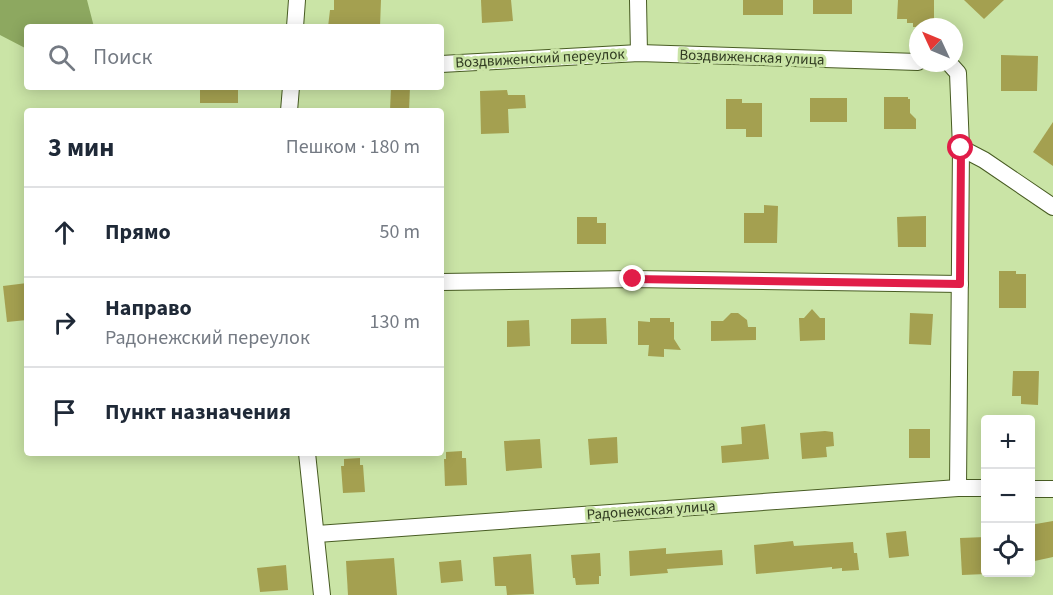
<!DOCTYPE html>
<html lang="ru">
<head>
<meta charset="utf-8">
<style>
  body { margin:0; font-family:"Source Sans 3",sans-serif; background:#f6f6f7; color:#1f2937 }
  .controls { position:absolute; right:18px; bottom:18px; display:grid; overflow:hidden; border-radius:6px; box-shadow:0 3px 15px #0003 }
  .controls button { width:54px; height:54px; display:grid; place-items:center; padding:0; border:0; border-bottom:2px solid #e0e1e3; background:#fff; color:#1f2937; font:30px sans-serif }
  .compass { position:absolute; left:909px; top:18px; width:54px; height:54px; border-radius:50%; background:#fff; box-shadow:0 3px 15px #0003; rotate:314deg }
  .stop { position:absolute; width:18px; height:18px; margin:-14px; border:4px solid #e11d48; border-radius:50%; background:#fff }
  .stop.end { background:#e11d48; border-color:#fff; box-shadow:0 2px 6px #0008 }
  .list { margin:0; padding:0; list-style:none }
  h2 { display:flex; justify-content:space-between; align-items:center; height:78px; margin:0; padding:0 24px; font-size:26px }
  h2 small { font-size:20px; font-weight:400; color:#747a83 }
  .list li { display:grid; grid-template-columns:39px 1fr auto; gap:18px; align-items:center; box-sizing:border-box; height:90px; padding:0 24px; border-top:2px solid #e0e1e3 }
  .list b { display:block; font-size:22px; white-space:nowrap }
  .list p { margin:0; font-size:20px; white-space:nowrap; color:#747a83 }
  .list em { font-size:20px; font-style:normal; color:#747a83 }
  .icon { flex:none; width:33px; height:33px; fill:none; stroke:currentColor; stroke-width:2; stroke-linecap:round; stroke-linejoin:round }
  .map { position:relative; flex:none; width:1053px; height:595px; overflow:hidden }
  .search { position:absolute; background:#fff; box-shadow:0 3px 15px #0003; left:24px; top:24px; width:420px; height:66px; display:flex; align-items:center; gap:15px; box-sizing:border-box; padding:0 21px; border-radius:6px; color:#747a83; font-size:22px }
  .panel { position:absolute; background:#fff; box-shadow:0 3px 15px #0003; left:24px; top:108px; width:420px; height:348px; border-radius:6px }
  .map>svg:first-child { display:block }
  .forest { fill:#8da860 }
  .building { fill:#a4a050 }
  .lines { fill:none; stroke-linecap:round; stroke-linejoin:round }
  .minor-casing { stroke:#485c23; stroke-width:18 }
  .minor { stroke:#fff; stroke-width:16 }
  .route { stroke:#e11d48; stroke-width:8 }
  .labels { text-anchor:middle; stroke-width:6; stroke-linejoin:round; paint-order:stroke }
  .street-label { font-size:15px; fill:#303a21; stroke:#cae4a6 }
</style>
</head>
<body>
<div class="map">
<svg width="1053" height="595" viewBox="0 0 1053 595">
  <rect width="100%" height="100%" fill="#cae4a6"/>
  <path class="forest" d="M0,0H87L94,27H27V49L0,35Z"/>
  <g class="building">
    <path d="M334,0H381L380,27H328L330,10H334Z"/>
    <path d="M481,0H511L513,21L482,23Z"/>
    <rect x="743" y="0" width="40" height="15"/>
    <rect x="813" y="0" width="39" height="14"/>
    <path d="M898,0H934V27H913V23H907V19H897Z"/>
    <path d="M964,0H1004L984,19Z"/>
    <path d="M1001,55L1038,56L1037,91H1001Z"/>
    <rect x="200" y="87" width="38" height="16"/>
    <path d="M391,87H410L409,111H390Z"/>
    <path d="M507,90L508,95H525L526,108L508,109L509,133L481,134L480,91Z"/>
    <path d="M884,97H908V99H910V113L916,119V129H884Z"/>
    <rect x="810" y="98" width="37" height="24"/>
    <path d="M726,99H742V103H762V137H746V129H726Z"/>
    <path d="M1053,122V166L1033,152Z"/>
    <path d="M764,205L778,206L777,243H744V213H764Z"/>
    <path d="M926,216V247H898L897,217Z"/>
    <path d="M577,217H597V223H606V244H577Z"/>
    <path d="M999,271H1016V274H1026V308H999Z"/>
    <path d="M27,283V320L7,322L3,286Z"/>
    <path d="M812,309L820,318H825V340L800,341L799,318H804Z"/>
    <path d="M731,313H738L747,320L748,327H756V340L711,341V321H723Z"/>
    <path d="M910,313L933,314L931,345L909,344Z"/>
    <path d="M606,318L607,344H571V319Z"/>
    <path d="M650,318H670V322H674V339L681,350L664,349V357L648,356L649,345H638V321L650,322Z"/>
    <path d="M529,320L530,346L507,347V321Z"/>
    <path d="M1013,371H1039L1038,405L1021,404V396H1012Z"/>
    <path d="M765,424L769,459L722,463L721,446L742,444L741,427Z"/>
    <rect x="909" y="429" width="21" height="29"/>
    <path d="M825,431L833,432L834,446L826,447L827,457L802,459L800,433Z"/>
    <path d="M617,437L618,463L590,465L588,439Z"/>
    <path d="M540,439L542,468L506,471L504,441Z"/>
    <path d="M462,451V458H466L467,485L445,486L444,459H446V452Z"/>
    <path d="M360,458V465H363L365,492L343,493L341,466H344V459Z"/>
    <path d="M1053,521V557L1030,562V525Z"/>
    <path d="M906,531L909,556L889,558L886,533Z"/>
    <path d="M986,537V574L962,575L960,538Z"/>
    <path d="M793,541L794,546L853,542L854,553H857L859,570L842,571V568L832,569V567L756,574L754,545Z"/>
    <path d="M666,548V554L722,550L723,565L667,569L668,573L630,576L629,551Z"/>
    <path d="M600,553L601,576H599V584L576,585L575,578H573L571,555Z"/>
    <path d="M531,554L534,594L507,595L506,586H495L493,557Z"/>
    <path d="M394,558L397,595H348L346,561Z"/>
    <path d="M461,560L463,581L441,583L439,562Z"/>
    <path d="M286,565L288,590L260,592L257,568Z"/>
  </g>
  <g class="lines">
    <g class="minor-casing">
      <g id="minor">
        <path d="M638,0L639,53"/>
        <path d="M295,27L297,0"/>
        <path d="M949,63L958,73L961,148L984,160L1053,207"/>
        <path d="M441,64L639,53L918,62"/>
        <path d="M289,111L291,87"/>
        <path d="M441,282L633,279L960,284"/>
        <path d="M307,453L322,595"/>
        <path d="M958,488L961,148"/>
        <path d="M1030,489H1053"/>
        <path d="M317,534L958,488H986"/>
      </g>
    </g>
    <use href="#minor" class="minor"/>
  </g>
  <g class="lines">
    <path class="route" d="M633,279L960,284L961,148"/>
  </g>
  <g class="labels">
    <g class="street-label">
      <text transform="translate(752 57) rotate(2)" y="5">Воздвиженская улица</text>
      <text transform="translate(540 58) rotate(-3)" y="5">Воздвиженский переулок</text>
      <text transform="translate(651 510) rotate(-4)" y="5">Радонежская улица</text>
    </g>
  </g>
</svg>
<div class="controls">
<button>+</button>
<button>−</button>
<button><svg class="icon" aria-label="locate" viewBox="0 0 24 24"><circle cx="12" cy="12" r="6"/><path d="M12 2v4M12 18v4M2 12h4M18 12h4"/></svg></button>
</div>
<svg class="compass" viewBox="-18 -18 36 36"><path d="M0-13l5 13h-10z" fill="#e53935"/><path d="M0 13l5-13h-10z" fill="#747a83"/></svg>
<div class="stop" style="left:961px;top:148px"></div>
<div class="stop end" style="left:633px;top:279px"></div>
<div class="search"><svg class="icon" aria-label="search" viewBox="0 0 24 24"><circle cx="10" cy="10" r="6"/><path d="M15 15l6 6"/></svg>Поиск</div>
<section class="panel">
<h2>3 мин<small>Пешком · 180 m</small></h2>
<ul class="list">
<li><svg class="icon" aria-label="ahead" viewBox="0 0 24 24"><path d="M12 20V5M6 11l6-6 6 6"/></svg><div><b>Прямо</b></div><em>50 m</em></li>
<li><svg class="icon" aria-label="right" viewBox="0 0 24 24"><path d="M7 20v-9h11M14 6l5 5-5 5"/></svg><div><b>Направо</b><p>Радонежский переулок</p></div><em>130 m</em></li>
<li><svg class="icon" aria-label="arrive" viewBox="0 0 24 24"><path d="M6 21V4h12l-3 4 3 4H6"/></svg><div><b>Пункт назначения</b></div></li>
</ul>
</section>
</div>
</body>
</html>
